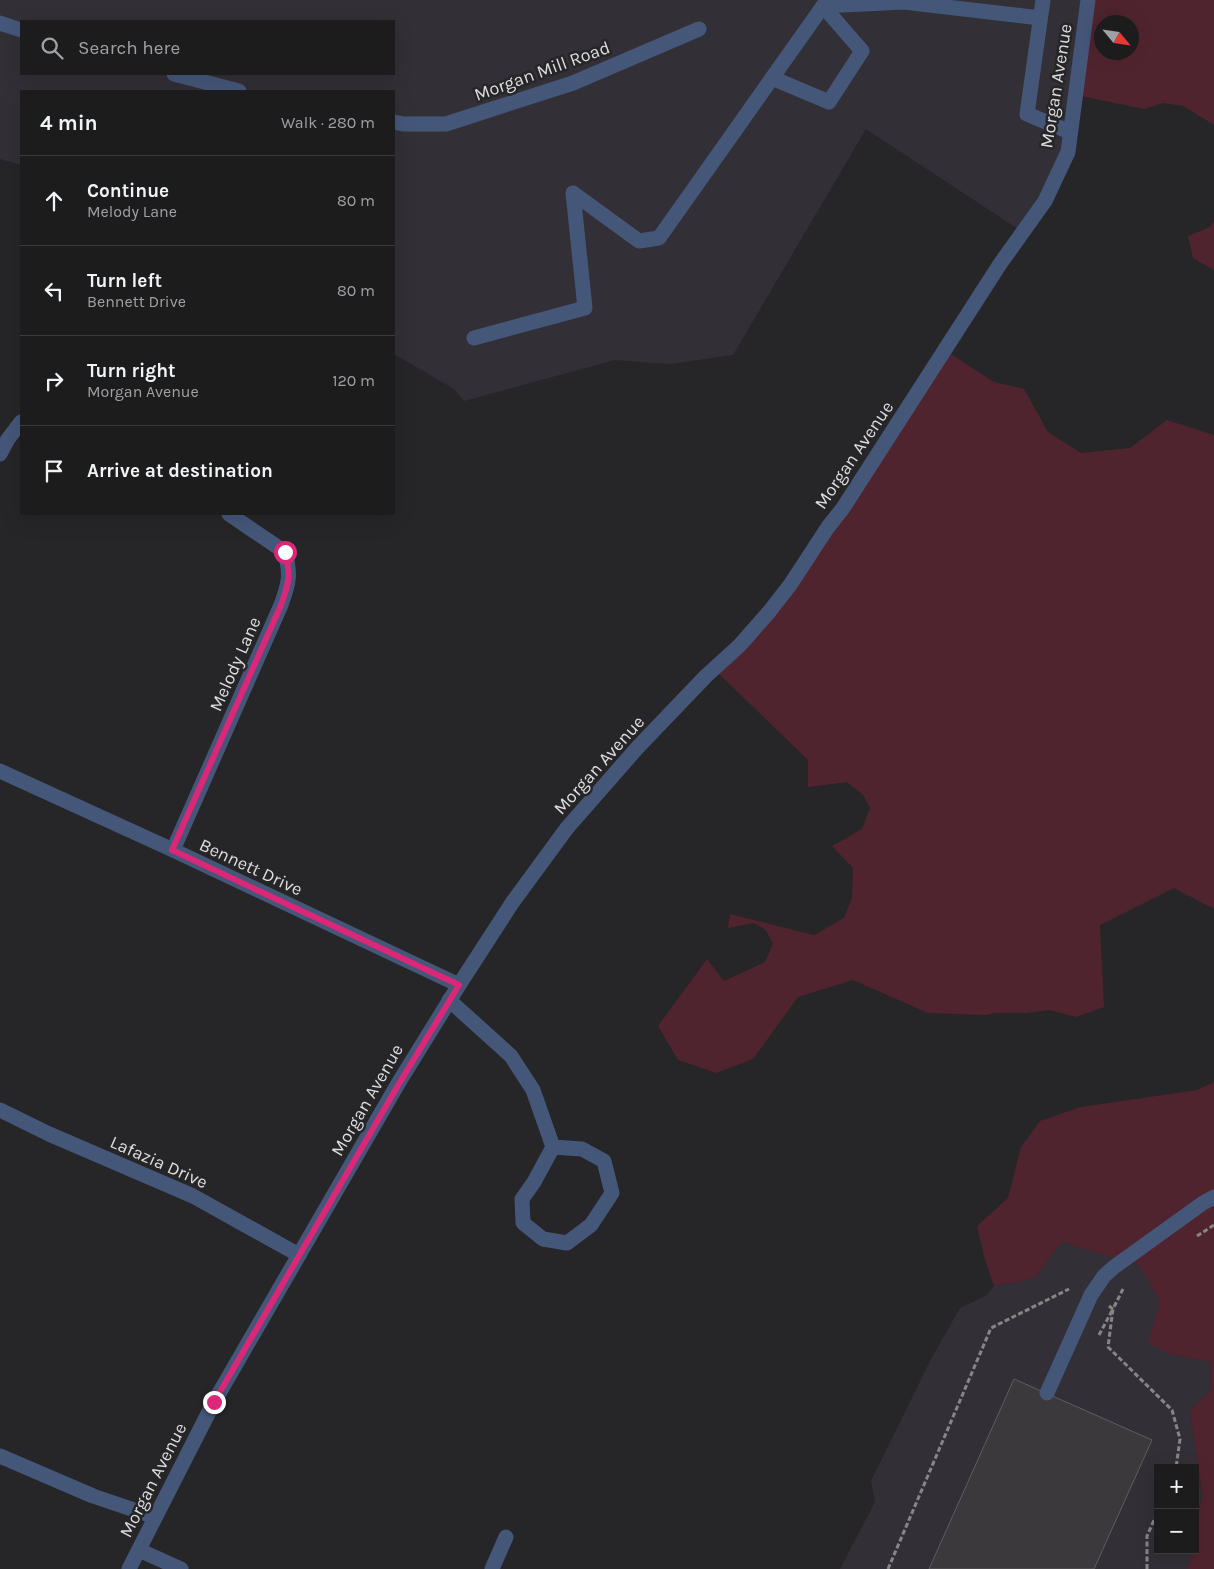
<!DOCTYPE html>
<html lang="en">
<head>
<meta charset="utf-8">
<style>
  body { margin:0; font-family:Karla,sans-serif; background:#29292a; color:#f1f3f6 }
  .controls { position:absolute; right:15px; bottom:15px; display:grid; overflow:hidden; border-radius:0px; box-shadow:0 5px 20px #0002 }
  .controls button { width:45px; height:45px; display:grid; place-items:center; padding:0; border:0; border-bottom:1px solid #3a3a3b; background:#1c1c1d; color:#f1f3f6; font:25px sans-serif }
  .compass { position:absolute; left:1094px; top:15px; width:45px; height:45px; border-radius:50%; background:#1c1c1d; box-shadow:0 5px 20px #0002; rotate:119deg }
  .stop { position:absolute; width:15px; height:15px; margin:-11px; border:4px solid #db2777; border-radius:50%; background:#fff }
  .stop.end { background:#db2777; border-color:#fff; box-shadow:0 1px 5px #0008 }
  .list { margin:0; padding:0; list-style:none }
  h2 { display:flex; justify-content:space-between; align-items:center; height:65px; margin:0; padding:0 20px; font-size:21px }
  h2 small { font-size:16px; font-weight:400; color:#a0a1a4 }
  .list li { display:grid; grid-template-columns:32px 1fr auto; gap:15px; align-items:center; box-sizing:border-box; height:90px; padding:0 20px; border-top:1px solid #3a3a3b }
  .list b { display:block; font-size:19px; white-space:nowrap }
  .list p { margin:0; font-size:16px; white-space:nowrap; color:#a0a1a4 }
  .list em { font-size:16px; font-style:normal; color:#a0a1a4 }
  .icon { flex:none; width:28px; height:28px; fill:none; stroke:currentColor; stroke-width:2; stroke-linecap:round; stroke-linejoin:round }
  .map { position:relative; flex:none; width:1214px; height:1569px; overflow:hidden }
  .search { position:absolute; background:#1c1c1d; box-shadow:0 5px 20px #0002; left:20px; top:20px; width:375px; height:55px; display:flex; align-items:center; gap:12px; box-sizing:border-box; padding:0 18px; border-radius:0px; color:#a0a1a4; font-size:19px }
  .panel { position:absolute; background:#1c1c1d; box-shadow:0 5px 20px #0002; left:20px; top:90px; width:375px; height:425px; border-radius:0px }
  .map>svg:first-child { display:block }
  .built { fill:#323036; fill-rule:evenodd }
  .green { fill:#50242f; fill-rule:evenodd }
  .building { fill:#3b393b; stroke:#5f5d5f }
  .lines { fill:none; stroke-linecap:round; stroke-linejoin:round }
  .path { stroke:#868687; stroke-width:3; stroke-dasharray:5 2.5; stroke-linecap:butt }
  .minor { stroke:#455779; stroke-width:15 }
  .route { stroke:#db2777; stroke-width:6 }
  .labels { text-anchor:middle; stroke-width:5; stroke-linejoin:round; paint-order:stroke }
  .street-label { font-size:18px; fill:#dededf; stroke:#262527 }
</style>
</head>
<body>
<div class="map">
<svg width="1214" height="1569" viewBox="0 0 1214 1569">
  <rect width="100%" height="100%" fill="#262527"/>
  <g class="built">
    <path d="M0,0H1090L1070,144L1021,231L866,129L733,355L670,364L615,360L464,401L454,389L394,354V91H21V165L0,159ZM21,21H394V74H21Z"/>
    <path d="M1062,1242L1140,1265L1160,1301L1169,1354L1211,1362L1210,1391L1190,1410L1202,1495L1195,1527V1468H1158V1550H1191L1188,1569H840L875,1502L871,1481L931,1359L960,1308L987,1295L994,1286L1023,1281L1035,1277Z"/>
  </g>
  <g class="green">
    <path d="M1090,0H1214V125L1183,106L1163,103L1144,109L1081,96ZM1102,22H1132V52H1102Z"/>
    <path d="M1214,221V270L1193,258L1188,236L1210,227Z"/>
    <path d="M949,353L994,382L1024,389L1048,432L1081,453L1130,448L1167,420L1214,435V909L1174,888L1100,925L1104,1007L1076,1017L1050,1010L1026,1013H993L987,1015L928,1013L853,980L798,997L753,1059L716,1073L678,1060L658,1026L707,959L724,981L765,962L773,944L766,930L754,923L728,928L730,914L814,935L844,918L852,898L853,868L832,846L862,829L870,808L863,795L847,782L808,787V760L718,673Z"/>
    <path d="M1214,1082V1569H1188L1191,1550H1195V1527L1202,1495L1190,1410L1210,1391L1211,1362L1169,1354L1148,1343L1160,1301L1139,1265L1062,1242L1035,1277L1023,1281L994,1286L984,1256L977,1226L1008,1198L1021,1147L1040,1121L1081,1107L1197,1090Z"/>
  </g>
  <path class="building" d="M1014,1379L1152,1440L1094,1569H929Z"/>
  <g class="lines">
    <g class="path">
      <path d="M1197,1236L1214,1225"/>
      <path d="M1109,1306L1113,1309L1123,1289"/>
      <path d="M1099,1335L1113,1309L1108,1347L1172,1410L1180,1439L1176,1468"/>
      <path d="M888,1569L991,1328L1069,1289"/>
      <path d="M1147,1569V1536L1158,1511"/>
    </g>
    <g class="minor">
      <path d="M1043,0L1027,114L1070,132"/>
      <path d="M0,23L21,30"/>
      <path d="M174,74L239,91"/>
      <path d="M772,78L829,102L862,51L823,6"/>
      <path d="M394,122L403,124H446L573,83L699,29"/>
      <path d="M474,338L585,308L573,193L639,241L659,238L823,6L904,2L1040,18"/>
      <path d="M0,454L8,439L21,422"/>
      <path d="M0,771L173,850L459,985"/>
      <path d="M173,850L281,605C289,583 291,575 285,552L229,514"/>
      <path d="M449,1000L511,1056L533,1090L553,1147L534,1182L522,1199L523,1223L543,1239L567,1243L591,1225L612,1193L604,1161L582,1149L553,1147"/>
      <path d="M0,1110L49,1134L193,1196L299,1255"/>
      <path d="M1047,1393L1091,1295L1104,1276L1114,1267L1203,1203L1214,1197"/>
      <path d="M0,1456L93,1496L155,1517"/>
      <path d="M139,1550L181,1569"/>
      <path d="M129,1569L214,1402L399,1082L459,985L512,903L567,828L638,747L706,676L740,645L769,612L790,585L828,527L843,508L1000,264L1045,201L1068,152L1088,0"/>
      <path d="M492,1569L506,1537"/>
    </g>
  </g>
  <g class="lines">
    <path class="route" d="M214,1402L400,1082L459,985L172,850L281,605C289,583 291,575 285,552"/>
  </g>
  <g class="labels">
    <g class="street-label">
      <text transform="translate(542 71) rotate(-20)" y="6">Morgan Mill Road</text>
      <text transform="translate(1056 86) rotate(-81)" y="6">Morgan Avenue</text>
      <text transform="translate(854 455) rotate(-56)" y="6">Morgan Avenue</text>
      <text transform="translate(235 664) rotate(-66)" y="6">Melody Lane</text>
      <text transform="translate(599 765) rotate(-48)" y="6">Morgan Avenue</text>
      <text transform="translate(251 867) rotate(25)" y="6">Bennett Drive</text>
      <text transform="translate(367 1100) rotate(-60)" y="6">Morgan Avenue</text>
      <text transform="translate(159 1162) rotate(24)" y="6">Lafazia Drive</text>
      <text transform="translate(153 1480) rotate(-63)" y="6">Morgan Avenue</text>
    </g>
  </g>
</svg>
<div class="controls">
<button>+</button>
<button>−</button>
</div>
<svg class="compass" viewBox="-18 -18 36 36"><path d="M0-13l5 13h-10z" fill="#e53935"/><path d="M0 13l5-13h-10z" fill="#a0a1a4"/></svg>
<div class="stop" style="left:285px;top:552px"></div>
<div class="stop end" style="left:214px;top:1402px"></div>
<div class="search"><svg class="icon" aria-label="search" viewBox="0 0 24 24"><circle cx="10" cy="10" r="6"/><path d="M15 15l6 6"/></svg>Search here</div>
<section class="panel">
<h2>4 min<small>Walk · 280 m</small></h2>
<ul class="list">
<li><svg class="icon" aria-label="ahead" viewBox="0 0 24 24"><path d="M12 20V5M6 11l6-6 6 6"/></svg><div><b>Continue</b><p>Melody Lane</p></div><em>80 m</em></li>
<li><svg class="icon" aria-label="left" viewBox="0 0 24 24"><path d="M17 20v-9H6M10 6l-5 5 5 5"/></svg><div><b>Turn left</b><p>Bennett Drive</p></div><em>80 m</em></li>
<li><svg class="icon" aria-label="right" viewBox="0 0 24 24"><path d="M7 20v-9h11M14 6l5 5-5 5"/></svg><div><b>Turn right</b><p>Morgan Avenue</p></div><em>120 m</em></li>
<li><svg class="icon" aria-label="arrive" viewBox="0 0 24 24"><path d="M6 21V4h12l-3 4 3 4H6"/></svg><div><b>Arrive at destination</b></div></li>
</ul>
</section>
</div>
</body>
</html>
